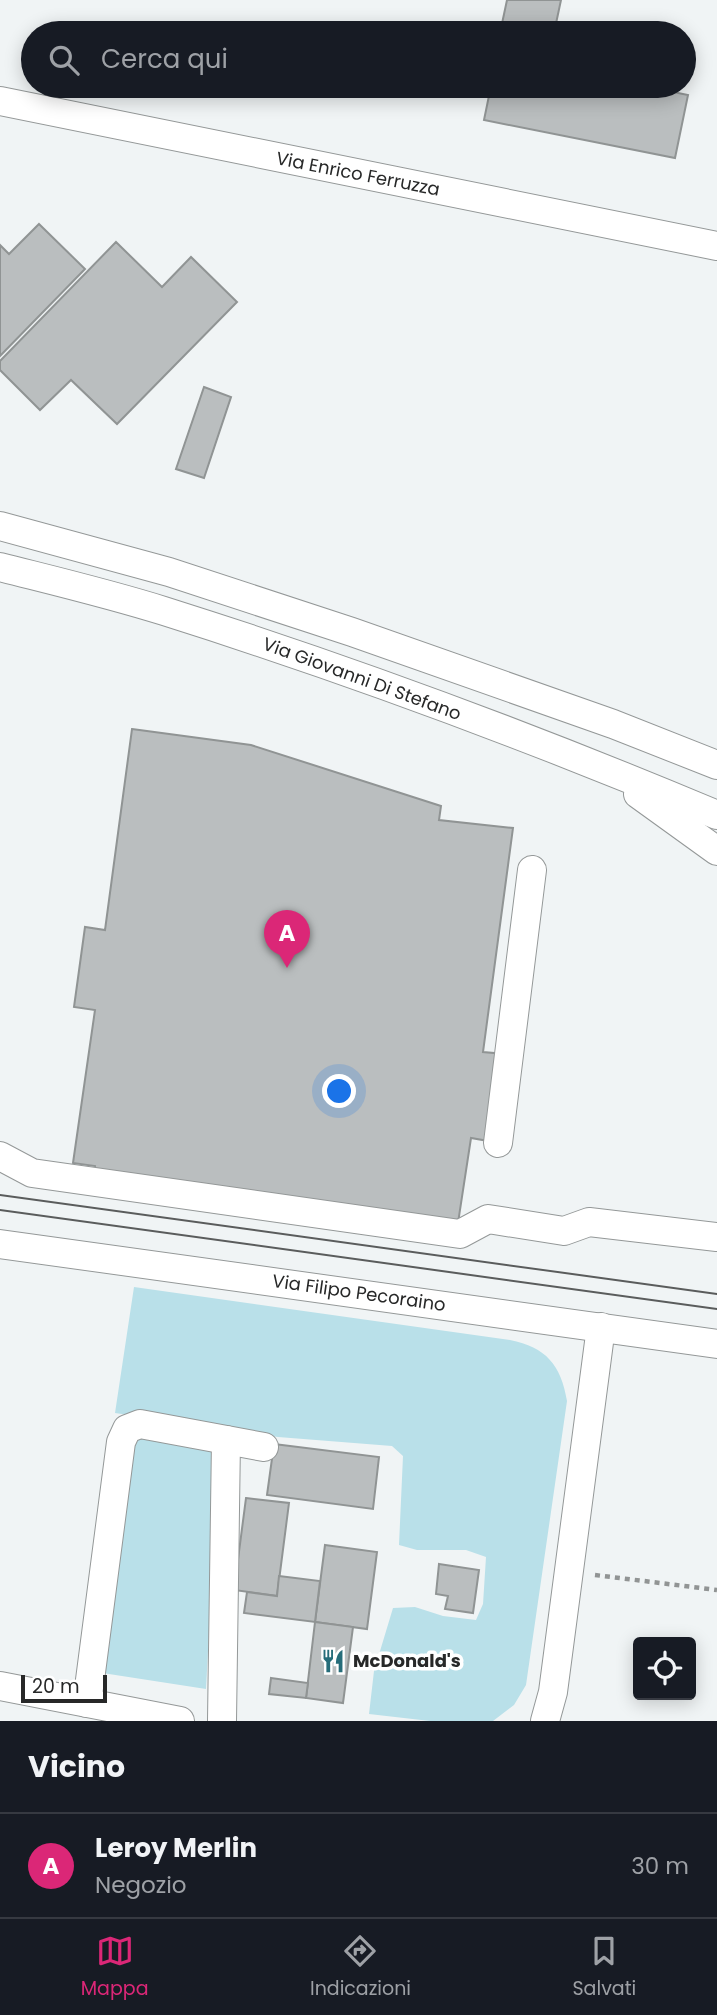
<!DOCTYPE html>
<html lang="it">
<head>
<meta charset="utf-8">
<style>
  body { margin:0; font-family:Poppins,sans-serif; background:#242831; color:#f1f3f6 }
  .controls { position:absolute; right:21px; bottom:21px; display:grid; overflow:hidden; border-radius:7px; box-shadow:0 4px 18px #0003 }
  .controls button { width:63px; height:63px; display:grid; place-items:center; padding:0; border:0; border-bottom:2px solid #363941; background:#171b24; color:#f1f3f6; font:35px sans-serif }
  .scale { position:absolute; left:21px; bottom:18px; width:86px; box-sizing:border-box; padding-left:7px; border:4px solid #272828; border-top:0; font-size:19px; line-height:24px; white-space:nowrap; color:#272828; -webkit-text-stroke:5px #fff; paint-order:stroke }
  .you { position:absolute; left:340px; top:1092px; width:24px; height:24px; margin:-18px; border:5px solid #fff; border-radius:50%; background:#1a73e8; box-shadow:0 0 0 10px #1a73e833 }
  .badge { display:grid; place-items:center; width:46px; height:46px; border-radius:50%; background:#db2777; color:#fff; font-size:23px; font-weight:700 }
  .pin { position:absolute; translate:-50% -58px; filter:drop-shadow(0 2px 4px #0008) }
  .pin::after { content:''; position:absolute; top:37px; width:24px; height:21px; background:inherit; clip-path:polygon(0 0,100% 0,50% 100%) }
  .list { margin:0; padding:0; list-style:none }
  h2 { display:flex; justify-content:space-between; align-items:center; height:91px; margin:0; padding:0 28px; font-size:30px }
  h2 small { font-size:23px; font-weight:400; color:#9ea1a6 }
  .list li { display:grid; grid-template-columns:46px 1fr auto; gap:21px; align-items:center; box-sizing:border-box; height:105px; padding:0 28px; border-top:2px solid #363941 }
  .list b { display:block; font-size:26px; white-space:nowrap }
  .list p { margin:0; font-size:23px; white-space:nowrap; color:#9ea1a6 }
  .list em { font-size:23px; font-style:normal; color:#9ea1a6 }
  .icon { flex:none; width:38px; height:38px; fill:none; stroke:currentColor; stroke-width:2; stroke-linecap:round; stroke-linejoin:round }
  .map { position:relative; flex:none; width:717px; height:1721px; overflow:hidden }
  .search { position:absolute; background:#171b24; box-shadow:0 4px 18px #0003; left:21px; right:21px; top:21px; height:77px; display:flex; align-items:center; gap:18px; box-sizing:border-box; padding:0 24px; border-radius:38px; color:#9ea1a6; font-size:26px }
  .sheet { height:196px; background:#171b24 }
  nav { display:flex; justify-content:space-around; align-items:center; box-sizing:border-box; height:98px; border-top:2px solid #363941; background:#171b24; font-size:19px; color:#9ea1a6 }
  nav a { display:grid; justify-items:center; gap:4px }
  nav .on { color:#db2777 }
  .map>svg:first-child { display:block }
  .green { fill:#b9e0e9 }
  .building { fill:#babebf; stroke:#909494; stroke-width:2 }
  .lines { fill:none; stroke-linecap:round; stroke-linejoin:round }
  .minor-casing { stroke:#949898; stroke-width:30 }
  .path { stroke:#919494; stroke-width:4.5; stroke-dasharray:5 5; stroke-linecap:butt }
  .minor { stroke:#fff; stroke-width:28 }
  .tram { stroke:#5a5c5c; stroke-width:2 }
  .labels { text-anchor:middle; stroke-width:7; stroke-linejoin:round; paint-order:stroke }
  .street-label { font-size:18px; fill:#272828; stroke:#fff }
  .poi-label { font-size:18px; font-weight:bold; fill:#272828; stroke:#fff; text-anchor:start }
</style>
</head>
<body>
<div class="map">
<svg width="717" height="1721" viewBox="0 0 717 1721">
  <rect width="100%" height="100%" fill="#f0f4f5"/>
  <g class="green">
    <path d="M134,1287L510,1340C546,1347 561,1365 567,1401L526,1685L514,1705L493,1721H430L369,1714L374,1671L393,1608L415,1607L443,1616L476,1620L483,1604L486,1557L466,1550H417L399,1545L403,1456L392,1446L278,1437L115,1413Z"/>
    <path d="M133,1438L210,1445L218,1461L206,1689L96,1672Z"/>
  </g>
  <g class="building">
    <path d="M507,0H561L554,33H500Z"/>
    <path d="M491,86H644L688,95L675,158L484,120Z"/>
    <path d="M39,224L85,269L0,356V245L9,254Z"/>
    <path d="M116,242L162,287L191,257L237,302L117,424L71,380L40,410L0,370V361Z"/>
    <path d="M204,387L231,397L204,478L176,469Z"/>
    <path d="M132,729L251,745L441,806L439,820L513,828L483,1052L505,1054L494,1142L471,1138L458,1223L94,1176L95,1166L73,1163L95,1010L74,1007L85,927L105,930Z"/>
    <path d="M274,1444L379,1457L373,1509L267,1495Z"/>
    <path d="M246,1498L289,1503L277,1596L234,1590Z"/>
    <path d="M325,1545L377,1552L367,1629L315,1622Z"/>
    <path d="M439,1564L479,1570L473,1613L445,1609L448,1596L436,1594Z"/>
    <path d="M279,1576L320,1581L315,1622L244,1613L247,1592L277,1596Z"/>
    <path d="M315,1622L353,1627L343,1703L306,1698Z"/>
    <path d="M271,1678L308,1683L306,1698L269,1694Z"/>
  </g>
  <g class="lines">
    <g class="minor-casing">
      <g id="minor">
        <path d="M0,101L717,246"/>
        <path d="M0,526L169,572L352,632L613,724L717,765"/>
        <path d="M0,567C55,581 110,594 164,611C351,670 536,739 717,815"/>
        <path d="M638,794L717,851"/>
        <path d="M498,1143L532,870"/>
        <path d="M0,1156L32,1173L460,1234L488,1219L564,1231L589,1222L717,1237"/>
        <path d="M0,1244L717,1344"/>
        <path d="M0,1686L180,1721"/>
        <path d="M87,1703L121,1442L127,1429L140,1424L264,1447"/>
        <path d="M222,1721L226,1440"/>
        <path d="M545,1721L553,1692L601,1327"/>
      </g>
    </g>
    <path class="path" d="M595,1575L717,1590"/>
    <use href="#minor" class="minor"/>
    <g class="tram">
      <path d="M0,1195L717,1294"/>
      <path d="M0,1210L717,1309"/>
    </g>
  </g>
  <defs>
    <g id="restaurant-bare" transform="scale(1.89)"><path d="M-5-6h1v4h1v-4h1v4h1v-4h1v5L-1.5 .5V6h-2V.5L-5-1ZM5-6V6H3V1.5H1.5Q1.5-4 5-6Z" fill="#266d7a" stroke="#fff" stroke-width="2.5" paint-order="stroke"/></g>
  </defs>
  <g fill-rule="evenodd">
    <use href="#restaurant-bare" x="333" y="1661"/>
  </g>
  <g class="labels">
    <g class="street-label">
      <text transform="translate(358 174) rotate(11)" y="6">Via Enrico Ferruzza</text>
      <text transform="translate(362 679) rotate(20)" y="6">Via Giovanni Di Stefano</text>
      <text transform="translate(359 1293) rotate(8)" y="6">Via Filipo Pecoraino</text>
    </g>
    <g class="poi-label">
      <text x="353" y="1667">McDonald's</text>
    </g>
  </g>
</svg>
<div class="controls">
<button><svg class="icon" aria-label="locate" viewBox="0 0 24 24"><circle cx="12" cy="12" r="6"/><path d="M12 2v4M12 18v4M2 12h4M18 12h4"/></svg></button>
</div>
<div class="scale">20 m</div>
<div class="you"></div>
<div class="pin badge" style="left:287px;top:968px">A</div>
<div class="search"><svg class="icon" aria-label="search" viewBox="0 0 24 24"><circle cx="10" cy="10" r="6"/><path d="M15 15l6 6"/></svg>Cerca qui</div>
</div>
<section class="sheet">
<h2>Vicino<small></small></h2>
<ul class="list">
<li><span class="badge">A</span><div><b>Leroy Merlin</b><p>Negozio</p></div><em>30 m</em></li>
</ul>
</section>
<nav>
<a class="on"><svg class="icon" aria-label="map" viewBox="0 0 24 24"><path d="M3 6l6-2 6 2 6-2v14l-6 2-6-2-6 2zM9 4v14M15 6v14"/></svg>Mappa</a>
<a><svg class="icon" aria-label="directions" viewBox="0 0 24 24"><path d="M12 3l9 9-9 9-9-9zM9 14v-3h6M13 9l2 2-2 2"/></svg>Indicazioni</a>
<a><svg class="icon" aria-label="saved" viewBox="0 0 24 24"><path d="M7 4h10v16l-5-4-5 4z"/></svg>Salvati</a>
</nav>
</body>
</html>
